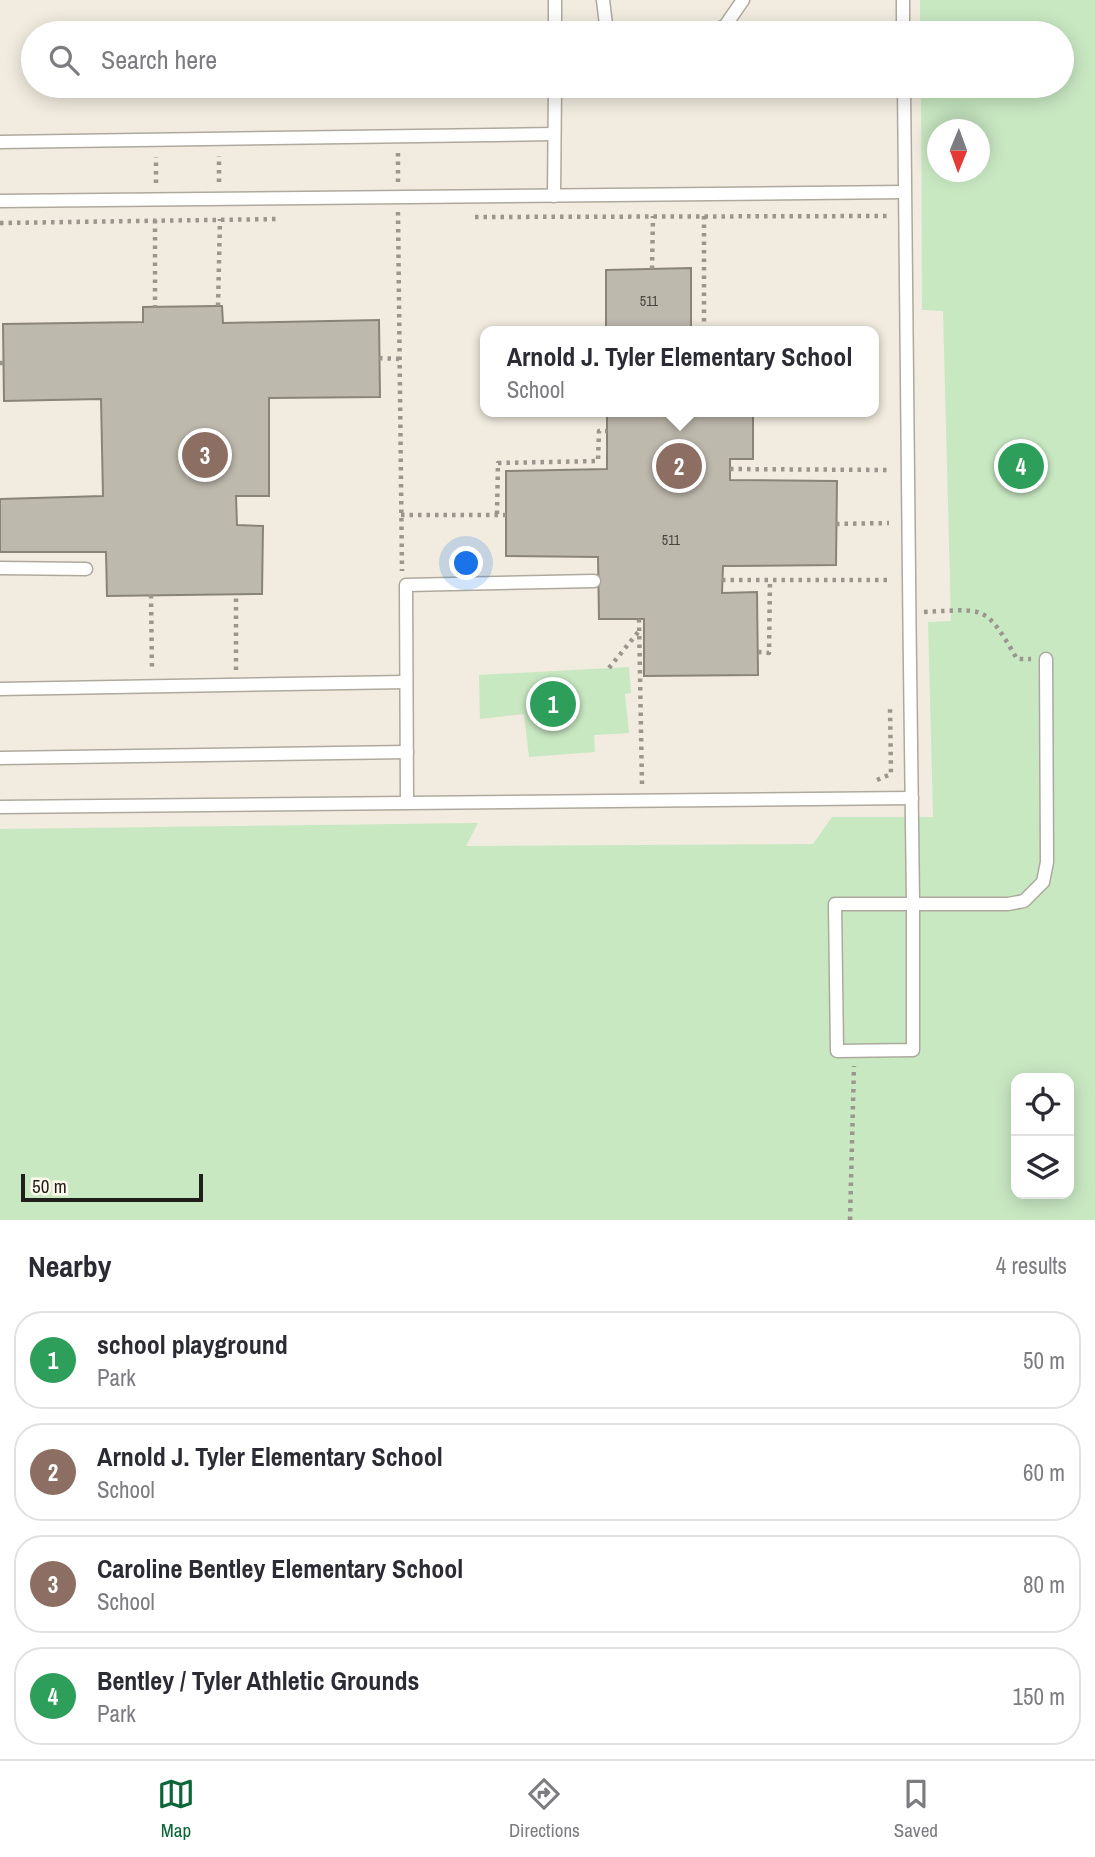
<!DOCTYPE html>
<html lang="en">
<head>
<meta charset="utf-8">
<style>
  body { margin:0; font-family:"Archivo Narrow",sans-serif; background:#f7f7f7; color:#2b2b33 }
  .controls { position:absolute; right:21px; bottom:21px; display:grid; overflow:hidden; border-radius:14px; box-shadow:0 4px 18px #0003 }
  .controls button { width:63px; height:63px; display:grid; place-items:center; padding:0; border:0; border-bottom:2px solid #e1e1e2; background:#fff; color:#2b2b33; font:35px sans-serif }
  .compass { position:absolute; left:927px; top:119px; width:63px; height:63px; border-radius:50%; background:#fff; box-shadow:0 4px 18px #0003; rotate:181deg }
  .scale { position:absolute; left:21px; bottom:18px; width:182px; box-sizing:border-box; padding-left:7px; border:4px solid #211f1b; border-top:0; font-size:19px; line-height:24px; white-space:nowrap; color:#211f1b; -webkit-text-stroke:5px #fff9ec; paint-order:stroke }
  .you { position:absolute; left:467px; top:564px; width:24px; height:24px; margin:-18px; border:5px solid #fff; border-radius:50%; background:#1a73e8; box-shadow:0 0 0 10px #1a73e833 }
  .badge { display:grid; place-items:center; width:46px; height:46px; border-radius:50%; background:#0c6639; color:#fff; font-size:23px; font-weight:700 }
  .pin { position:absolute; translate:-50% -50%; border:4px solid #fff; box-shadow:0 2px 7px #0006 }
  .popup { position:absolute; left:480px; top:326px; width:399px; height:91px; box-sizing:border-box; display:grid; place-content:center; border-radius:14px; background:#fff; filter:drop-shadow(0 2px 5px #0005); font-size:23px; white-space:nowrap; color:#7c7c81 }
  .popup b { font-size:26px; color:#2b2b33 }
  .popup::after { content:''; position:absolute; left:50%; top:100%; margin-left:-14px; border:14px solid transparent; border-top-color:#fff }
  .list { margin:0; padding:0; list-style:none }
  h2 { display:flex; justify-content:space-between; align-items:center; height:91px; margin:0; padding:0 28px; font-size:30px }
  h2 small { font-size:23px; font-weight:400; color:#7c7c81 }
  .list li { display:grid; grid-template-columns:46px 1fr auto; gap:21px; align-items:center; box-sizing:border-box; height:98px; margin:0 14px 14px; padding:0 14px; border:2px solid #e1e1e2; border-radius:28px }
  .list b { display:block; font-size:26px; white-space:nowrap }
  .list p { margin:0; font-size:23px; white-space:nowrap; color:#7c7c81 }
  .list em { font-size:23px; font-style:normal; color:#7c7c81 }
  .icon { flex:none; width:38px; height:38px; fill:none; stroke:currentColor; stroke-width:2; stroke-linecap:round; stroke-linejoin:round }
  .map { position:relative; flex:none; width:1095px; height:1220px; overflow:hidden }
  .search { position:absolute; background:#fff; box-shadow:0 4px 18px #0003; left:21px; right:21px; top:21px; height:77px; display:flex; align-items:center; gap:18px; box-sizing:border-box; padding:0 24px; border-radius:38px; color:#7c7c81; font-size:26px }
  .sheet { height:539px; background:#fff }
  nav { display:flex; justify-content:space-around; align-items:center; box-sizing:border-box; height:98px; border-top:2px solid #e1e1e2; background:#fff; font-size:19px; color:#7c7c81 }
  nav a { display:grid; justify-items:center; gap:4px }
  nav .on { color:#0c6639 }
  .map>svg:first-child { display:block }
  .green { fill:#c8e8c2; fill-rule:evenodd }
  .building { fill:#beb9ad; stroke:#898478; stroke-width:2 }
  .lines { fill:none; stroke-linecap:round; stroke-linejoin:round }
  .lane-casing { stroke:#aea99d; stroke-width:15 }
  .path { stroke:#9a968d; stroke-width:4.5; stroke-dasharray:3.5 5; stroke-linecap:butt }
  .lane { stroke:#fff; stroke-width:12 }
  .labels { text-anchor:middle; stroke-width:5; stroke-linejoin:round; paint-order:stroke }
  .number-label { font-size:14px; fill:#484640 }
</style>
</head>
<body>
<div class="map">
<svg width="1095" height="1220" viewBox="0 0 1095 1220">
  <rect width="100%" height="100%" fill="#f1ecdf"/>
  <g class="green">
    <path d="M920,0H1095V1220H0V829L478,823L466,846L813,844L832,817H933L928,622L951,621L943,311L922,310L921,86H1062V33H920ZM937,130H979V172H937ZM1016,1078H1069V1194H1016Z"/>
    <path d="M629,667L631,693L625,694L629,733L594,735L595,752L529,757L524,714L480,719L479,675Z"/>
  </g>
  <g class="building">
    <path d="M691,268V331H606V270Z"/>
    <path d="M218,306H222L223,323L379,320L380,397L269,398V496H236L237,525L263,526L262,594L107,596L106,552H0V499L103,496L101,399L4,401L3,324L143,322V307Z"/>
    <path d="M607,412H753V459H730V480L837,481L836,565L723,566L722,593L757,592L758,675L644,676V619H599L598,557L506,556V471L607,469Z"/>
  </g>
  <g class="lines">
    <g class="lane-casing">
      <g id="lane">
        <path d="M603,0L607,33"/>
        <path d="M903,0V33"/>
        <path d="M555,33V0"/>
        <path d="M705,33L725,26L743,0"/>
        <path d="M904,86C905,358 910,630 913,902V1050L837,1051L835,904H1008L1024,901L1043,882L1047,862L1046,659"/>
        <path d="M0,142L554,134"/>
        <path d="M554,196L555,86"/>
        <path d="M0,201L904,192"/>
        <path d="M0,568L86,569"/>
        <path d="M0,689L406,682"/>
        <path d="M0,758L407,752"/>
        <path d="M407,801L406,585L594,581"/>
        <path d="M0,807L912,798"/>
      </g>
    </g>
    <g class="path">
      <path d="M219,182V156"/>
      <path d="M398,182V153"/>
      <path d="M156,183V157"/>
      <path d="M398,212L402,571"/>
      <path d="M704,216V331"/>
      <path d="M475,217L890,216"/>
      <path d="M155,220V307"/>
      <path d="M0,223L277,219"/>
      <path d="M652,269L653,216"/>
      <path d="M218,306L220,219"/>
      <path d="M379,358L399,359"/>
      <path d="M0,363H4"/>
      <path d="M730,469L888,470"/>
      <path d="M497,514L498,463L598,461L599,431H607"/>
      <path d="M401,515H506"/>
      <path d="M836,524L889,523"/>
      <path d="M722,580H889"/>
      <path d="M151,595L152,671"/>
      <path d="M924,612C986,609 985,604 1017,659H1031"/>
      <path d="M639,619L642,785"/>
      <path d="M758,652L769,653L770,580"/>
      <path d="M609,668L639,631"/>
      <path d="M236,670V594"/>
      <path d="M877,780L891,774L890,706"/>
      <path d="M850,1220L854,1066"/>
    </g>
    <use href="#lane" class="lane"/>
  </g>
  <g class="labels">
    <g class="number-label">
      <text x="649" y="306">511</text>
      <text x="671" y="545">511</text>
    </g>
  </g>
</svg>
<div class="controls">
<button><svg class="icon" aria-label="locate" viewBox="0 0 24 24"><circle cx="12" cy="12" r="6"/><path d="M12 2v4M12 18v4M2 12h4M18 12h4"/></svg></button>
<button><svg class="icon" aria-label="layers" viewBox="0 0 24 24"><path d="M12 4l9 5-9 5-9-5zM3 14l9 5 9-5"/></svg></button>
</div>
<svg class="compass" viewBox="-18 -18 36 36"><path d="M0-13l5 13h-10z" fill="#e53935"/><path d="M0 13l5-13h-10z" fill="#7c7c81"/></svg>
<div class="scale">50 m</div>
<div class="you"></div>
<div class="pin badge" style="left:553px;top:704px;background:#2e9e5b">1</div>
<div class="pin badge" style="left:679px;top:466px;background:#8d6e63">2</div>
<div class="popup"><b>Arnold J. Tyler Elementary School</b>School</div>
<div class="pin badge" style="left:205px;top:455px;background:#8d6e63">3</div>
<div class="pin badge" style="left:1021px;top:466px;background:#2e9e5b">4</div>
<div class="search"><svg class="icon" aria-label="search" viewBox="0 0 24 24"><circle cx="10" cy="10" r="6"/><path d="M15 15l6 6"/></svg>Search here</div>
</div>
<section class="sheet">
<h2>Nearby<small>4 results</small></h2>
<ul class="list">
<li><span class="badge" style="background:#2e9e5b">1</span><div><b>school playground</b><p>Park</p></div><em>50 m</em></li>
<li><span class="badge" style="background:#8d6e63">2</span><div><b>Arnold J. Tyler Elementary School</b><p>School</p></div><em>60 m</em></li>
<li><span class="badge" style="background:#8d6e63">3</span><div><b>Caroline Bentley Elementary School</b><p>School</p></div><em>80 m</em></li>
<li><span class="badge" style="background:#2e9e5b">4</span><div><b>Bentley / Tyler Athletic Grounds</b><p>Park</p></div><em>150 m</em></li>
</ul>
</section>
<nav>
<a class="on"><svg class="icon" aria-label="map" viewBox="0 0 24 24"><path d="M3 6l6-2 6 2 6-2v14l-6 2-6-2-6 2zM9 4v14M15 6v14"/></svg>Map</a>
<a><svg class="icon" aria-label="directions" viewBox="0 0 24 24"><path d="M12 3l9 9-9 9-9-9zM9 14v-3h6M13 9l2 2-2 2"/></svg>Directions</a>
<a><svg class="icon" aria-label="saved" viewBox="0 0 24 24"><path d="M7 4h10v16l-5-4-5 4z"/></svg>Saved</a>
</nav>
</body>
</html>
